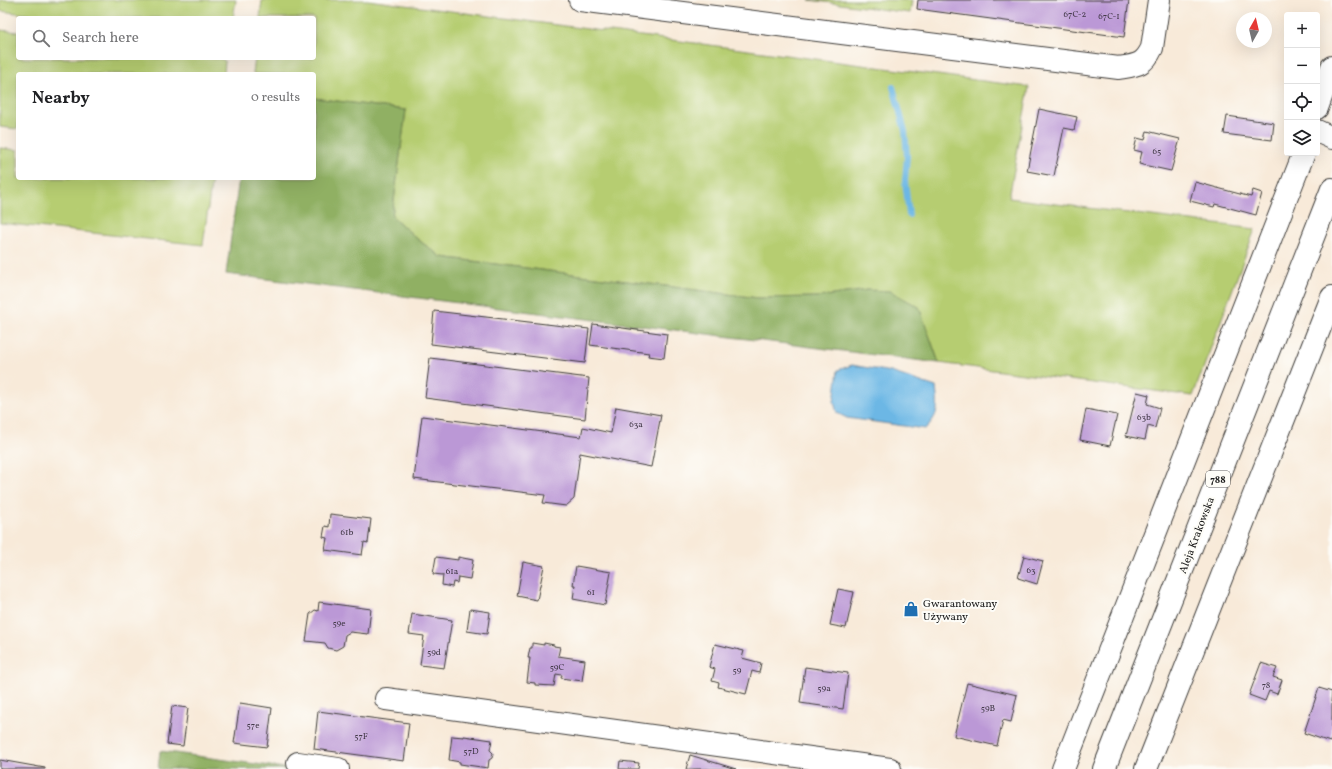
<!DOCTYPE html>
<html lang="en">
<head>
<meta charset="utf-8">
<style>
  body { margin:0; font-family:Vollkorn,serif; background:#f2f2f2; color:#202124 }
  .controls { position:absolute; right:12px; top:12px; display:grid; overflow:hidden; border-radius:4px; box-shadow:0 4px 16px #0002 }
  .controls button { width:36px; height:36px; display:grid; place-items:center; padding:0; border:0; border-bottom:1px solid #e0e0e0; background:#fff; color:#202124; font:20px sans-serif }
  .compass { position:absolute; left:1236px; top:12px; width:36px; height:36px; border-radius:50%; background:#fff; box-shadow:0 4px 16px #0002; rotate:8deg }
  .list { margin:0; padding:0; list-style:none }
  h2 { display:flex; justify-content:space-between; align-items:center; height:52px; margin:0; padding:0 16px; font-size:17px }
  h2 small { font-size:13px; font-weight:400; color:#757577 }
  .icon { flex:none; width:22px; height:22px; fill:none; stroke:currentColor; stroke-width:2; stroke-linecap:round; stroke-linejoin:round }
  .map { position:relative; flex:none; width:1332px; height:769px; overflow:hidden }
  .search { position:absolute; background:#fff; box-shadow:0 4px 16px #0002; left:16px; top:16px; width:300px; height:44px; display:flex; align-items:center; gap:10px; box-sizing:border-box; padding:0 14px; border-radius:4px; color:#757577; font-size:15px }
  .panel { position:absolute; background:#fff; box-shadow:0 4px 16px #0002; left:16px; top:72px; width:300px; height:108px; border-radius:4px }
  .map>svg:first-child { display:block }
  .green { fill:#b6cd71; stroke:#697446 }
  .forest { fill:#90b063; stroke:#566640 }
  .water { fill:#6cb7e5; stroke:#446a80 }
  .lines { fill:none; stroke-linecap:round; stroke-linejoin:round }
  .stream { stroke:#6cb7e5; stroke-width:6 }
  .building { fill:#bb98d6 }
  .minor-casing { stroke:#3d3b38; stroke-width:24 }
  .major-casing { stroke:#3d3b38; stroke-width:24 }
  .minor { stroke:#fff; stroke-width:22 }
  .major { stroke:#fff; stroke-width:22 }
  .labels { text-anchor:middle; stroke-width:4; stroke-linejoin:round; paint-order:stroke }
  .number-label { font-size:9px; fill:#443b4a }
  .shield { fill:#fdfcf7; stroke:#605f5e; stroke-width:1 }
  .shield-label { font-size:10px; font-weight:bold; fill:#1c1c1c }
  .street-label { font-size:11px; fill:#1c1c1c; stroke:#fdfcf7 }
  .poi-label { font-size:11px; fill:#1c1c1c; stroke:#fdfcf7; text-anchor:start }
</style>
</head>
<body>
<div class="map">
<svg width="1332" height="769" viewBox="0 0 1332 769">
  <rect width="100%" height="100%" fill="#fdfcf7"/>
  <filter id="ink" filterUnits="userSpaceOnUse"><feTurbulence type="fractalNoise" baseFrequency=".025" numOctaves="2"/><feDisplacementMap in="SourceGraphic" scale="8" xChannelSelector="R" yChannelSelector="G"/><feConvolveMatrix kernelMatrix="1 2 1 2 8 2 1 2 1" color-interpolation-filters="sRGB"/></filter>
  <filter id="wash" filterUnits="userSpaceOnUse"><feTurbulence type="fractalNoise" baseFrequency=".012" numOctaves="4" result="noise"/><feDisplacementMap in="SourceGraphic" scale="16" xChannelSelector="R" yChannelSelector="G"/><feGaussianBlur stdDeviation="0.9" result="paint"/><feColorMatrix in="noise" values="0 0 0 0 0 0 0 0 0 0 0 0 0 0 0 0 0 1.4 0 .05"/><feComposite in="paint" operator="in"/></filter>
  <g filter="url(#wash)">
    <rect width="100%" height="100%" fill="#f8ead9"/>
    <g class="green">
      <path d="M0,0H236L233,18H57L0,11Z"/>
      <path d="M262,0H367L1029,87L1009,198L1255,229L1193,396L939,363L919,307L867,290L819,297L758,298L441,257L416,238L392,216L406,110L314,98V74H253L255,58H314V18H260Z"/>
      <path d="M809,0H912L910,13Z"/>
      <path d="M0,30L18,32V58H220L225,61L224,74H18V129L0,127Z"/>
      <path d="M0,148L18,150V178H212L203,245L0,223Z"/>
    </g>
    <g class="forest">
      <path d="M314,98L406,110L392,216L416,238L441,257L758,298L819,297L867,290L890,291L919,307L939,363L226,274L239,178H314Z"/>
      <path d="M160,751L292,769H158Z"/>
    </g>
    <path class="water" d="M852,365L891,372L936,387C938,407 940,414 925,429L847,418L837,413L834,402L838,370Z"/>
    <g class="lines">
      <path class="stream" d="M893,87L905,131L907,156L905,181L909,215"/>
    </g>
    <g id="blocks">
      <g class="building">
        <path d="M918,0H1129L1124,37L917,9Z"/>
        <path d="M1039,109L1077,117L1074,130L1064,128L1054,176L1027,171Z"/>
        <path d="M1227,116L1274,123L1272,140L1224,134Z"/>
        <path d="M1147,131L1180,139L1171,171L1139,164L1142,152L1134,150L1137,138L1145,140Z"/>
        <path d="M1195,182L1251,197L1253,190L1262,193L1256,215L1215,204L1214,207L1190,201Z"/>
        <path d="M434,311L589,329L585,363L431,344Z"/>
        <path d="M593,324L667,334L664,358L648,356L649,353L590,345Z"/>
        <path d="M430,358L589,378L585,419L425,398Z"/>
        <path d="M1137,392L1149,395L1147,404L1160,408L1155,428L1148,426L1145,440L1126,436Z"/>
        <path d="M616,407L661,415L651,467L580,453L574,499L566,506L543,503L545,495L414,479L422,416L581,437L583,427L611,433Z"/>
        <path d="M1086,409L1117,415L1110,446L1080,440Z"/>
        <path d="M330,514L371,519L368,543L364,542L362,555L325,550L327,538L323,537L325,526L329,527Z"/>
        <path d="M1024,556L1043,561L1037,584L1018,578Z"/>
        <path d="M436,557L458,560V557L473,560L470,579L458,577L457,583L453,582L452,587L442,585L443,575L433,574Z"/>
        <path d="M523,562L544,566L537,600L517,596Z"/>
        <path d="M576,566L611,572L605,605L573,599L575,585H573Z"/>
        <path d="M838,589L854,592L846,628L830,625Z"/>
        <path d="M319,602L371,609L368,634L350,632L345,635L343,646L336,650L328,648L325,643L306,641L310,614L315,610L318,611Z"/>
        <path d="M470,609L490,612L487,634L467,631Z"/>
        <path d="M412,614L452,620L444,668L420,665L424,636L409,634Z"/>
        <path d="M532,643L544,645V643L554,645V646L560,647L558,656L585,660L582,681L561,678L562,675L556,674L554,686L535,685V683L527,682L530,658H528L530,648H532Z"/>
        <path d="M715,644L744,651L742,658L761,663L759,673L752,671L746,694L718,687L719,683L712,681L715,669L709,667Z"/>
        <path d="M1261,663L1277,668L1273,677L1282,680L1277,694L1269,691L1265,701L1249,695Z"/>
        <path d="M805,667L848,673L843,709L800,703Z"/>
        <path d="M967,683L1017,695L1011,722L1003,720L997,746L954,736Z"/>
        <path d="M1319,688L1332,692L1331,702H1332V737L1330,742L1304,733Z"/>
        <path d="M240,703L272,708L267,747L234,743Z"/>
        <path d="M172,706L188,708L183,746L167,744Z"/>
        <path d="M318,711L409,723L404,761L314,749Z"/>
        <path d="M452,736L464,737V736L492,740L490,750L493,753L492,758L489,760L488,768L460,764V762L449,760Z"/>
        <path d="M690,755L736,769H686Z"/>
        <path d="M0,760L45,768V769H0Z"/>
        <path d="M620,761L639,763L638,769H619Z"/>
      </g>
    </g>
  </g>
  <g filter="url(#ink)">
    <use href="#blocks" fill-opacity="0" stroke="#3d3b38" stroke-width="1"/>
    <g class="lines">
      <g class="minor-casing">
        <g id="minor">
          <path d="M580,0L1119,68C1137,65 1144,65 1152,48L1159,0"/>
          <path d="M1317,108L1332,67"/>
          <path d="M1317,131L1332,138"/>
          <path d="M386,699L890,769"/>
          <path d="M298,763L338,769"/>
          <path d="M1063,769L1304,153"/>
        </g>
      </g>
      <g class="major-casing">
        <g id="major">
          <path d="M1104,769L1332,189"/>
          <path d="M1146,769L1332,297"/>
        </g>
      </g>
      <use href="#minor" class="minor"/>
      <use href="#major" class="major"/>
    </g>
  </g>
  <defs>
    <g id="shop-bare" transform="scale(1.2)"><path d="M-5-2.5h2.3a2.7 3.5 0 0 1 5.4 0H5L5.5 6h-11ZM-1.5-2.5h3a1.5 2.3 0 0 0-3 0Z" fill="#1f6fb2" stroke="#fdfcf7" stroke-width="2.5" paint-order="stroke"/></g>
  </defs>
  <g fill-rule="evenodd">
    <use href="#shop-bare" x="911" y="609"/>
  </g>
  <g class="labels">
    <g class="number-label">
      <text x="1075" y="17">67C-2</text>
      <text x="1109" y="19">67C-1</text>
      <text x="1157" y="154">65</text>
      <text x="1144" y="420">63b</text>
      <text x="636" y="427">63a</text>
      <text x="347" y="535">61b</text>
      <text x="1031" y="573">63</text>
      <text x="452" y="574">61a</text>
      <text x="591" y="595">61</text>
      <text x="339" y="626">59e</text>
      <text x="434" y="655">59d</text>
      <text x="557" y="670">59C</text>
      <text x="737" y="673">59</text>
      <text x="1266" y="688">78</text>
      <text x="824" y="691">59a</text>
      <text x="988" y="711">59B</text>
      <text x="253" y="728">57e</text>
      <text x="361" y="739">57F</text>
      <text x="471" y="754">57D</text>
    </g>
    <rect class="shield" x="1206" y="471" width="24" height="16" rx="3"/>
    <g class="shield-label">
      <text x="1218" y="483">788</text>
    </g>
    <g class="street-label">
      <text transform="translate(1196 535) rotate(-69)" y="4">Aleja Krakowska</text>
    </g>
    <g class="poi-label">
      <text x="923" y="607">Gwarantowany<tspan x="923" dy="13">Używany</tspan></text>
    </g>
  </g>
</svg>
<div class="controls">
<button>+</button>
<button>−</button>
<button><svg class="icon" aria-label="locate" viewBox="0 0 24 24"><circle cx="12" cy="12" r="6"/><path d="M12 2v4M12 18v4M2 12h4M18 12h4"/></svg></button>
<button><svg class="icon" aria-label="layers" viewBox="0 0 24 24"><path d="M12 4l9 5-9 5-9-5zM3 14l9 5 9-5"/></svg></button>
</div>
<svg class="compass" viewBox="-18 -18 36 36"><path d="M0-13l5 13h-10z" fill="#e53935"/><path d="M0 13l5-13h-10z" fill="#757577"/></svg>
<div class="search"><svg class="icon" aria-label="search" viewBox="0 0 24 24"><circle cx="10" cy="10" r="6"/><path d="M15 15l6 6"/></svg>Search here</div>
<section class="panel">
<h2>Nearby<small>0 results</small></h2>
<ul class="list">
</ul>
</section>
</div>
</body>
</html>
